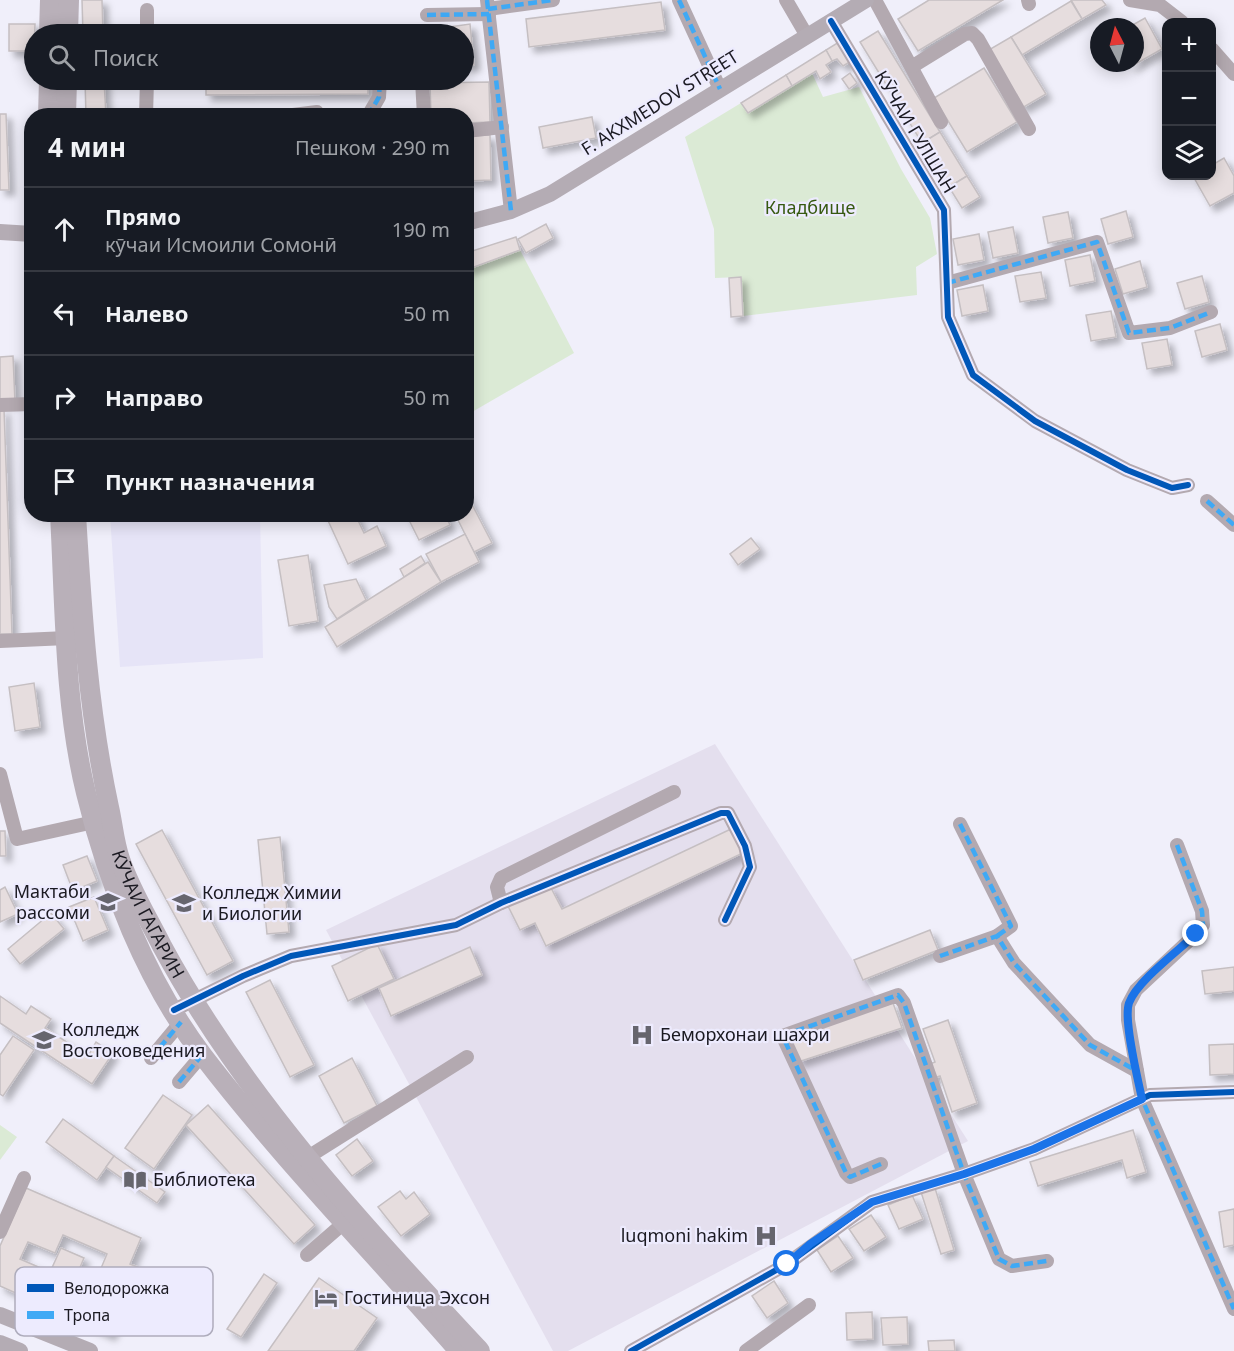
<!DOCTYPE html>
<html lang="ru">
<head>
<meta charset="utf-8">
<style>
  body { margin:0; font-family:"Noto Sans",sans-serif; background:#242831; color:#f1f3f6 }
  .controls { position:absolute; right:18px; top:18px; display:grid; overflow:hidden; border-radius:12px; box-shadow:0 3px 15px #0003 }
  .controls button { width:54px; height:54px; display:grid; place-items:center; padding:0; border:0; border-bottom:2px solid #363941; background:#171b24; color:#f1f3f6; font:30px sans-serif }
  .compass { position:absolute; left:1090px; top:18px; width:54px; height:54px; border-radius:50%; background:#171b24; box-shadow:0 3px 15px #0003; rotate:354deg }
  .stop { position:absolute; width:18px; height:18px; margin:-14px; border:4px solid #1a73e8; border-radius:50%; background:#fff }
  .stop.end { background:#1a73e8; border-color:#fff; box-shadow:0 2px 6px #0008 }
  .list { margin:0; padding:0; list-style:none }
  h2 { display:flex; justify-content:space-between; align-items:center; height:78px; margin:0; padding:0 24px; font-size:26px }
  h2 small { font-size:20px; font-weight:400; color:#9ea1a6 }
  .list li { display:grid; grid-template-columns:39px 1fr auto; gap:18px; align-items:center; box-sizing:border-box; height:84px; padding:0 24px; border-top:2px solid #363941 }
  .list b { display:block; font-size:22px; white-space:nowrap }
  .list p { margin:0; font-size:20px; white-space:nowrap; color:#9ea1a6 }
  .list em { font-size:20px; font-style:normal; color:#9ea1a6 }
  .icon { flex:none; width:33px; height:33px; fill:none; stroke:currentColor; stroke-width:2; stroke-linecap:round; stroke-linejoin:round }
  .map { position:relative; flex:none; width:1234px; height:1351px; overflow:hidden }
  .search { position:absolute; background:#171b24; box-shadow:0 3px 15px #0003; left:24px; top:24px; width:450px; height:66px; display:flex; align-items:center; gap:15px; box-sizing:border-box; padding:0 21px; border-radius:33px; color:#9ea1a6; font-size:22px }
  .panel { position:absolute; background:#171b24; box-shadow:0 3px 15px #0003; left:24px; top:108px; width:450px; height:414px; border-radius:24px }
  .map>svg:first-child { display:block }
  .built { fill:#e6e4f7 }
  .medical { fill:#e4dfee }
  .green { fill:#dbead5 }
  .building { fill:#e6ddde; stroke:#c5bfc2; stroke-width:1.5; fill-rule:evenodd; filter:url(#shadow) }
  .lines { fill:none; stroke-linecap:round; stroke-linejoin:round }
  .minor { stroke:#b3a9b0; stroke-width:14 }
  .major { stroke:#b4acb4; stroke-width:16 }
  .highway { stroke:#b9b0b9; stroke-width:20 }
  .quiet { stroke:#3fa9f5; stroke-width:4.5; stroke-dasharray:9 4.5; stroke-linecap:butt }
  .cycleway-casing { stroke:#edebfe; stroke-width:10 }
  .cycleway { stroke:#0057b8; stroke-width:6 }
  .route { stroke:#1a73e8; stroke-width:8 }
  .labels { text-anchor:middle; stroke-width:4.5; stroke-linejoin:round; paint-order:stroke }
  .street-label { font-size:18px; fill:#1b1a22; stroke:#edebfe }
  .park-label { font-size:18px; fill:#365910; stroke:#edebfe }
  .poi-label { font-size:18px; fill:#1b1a22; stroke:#edebfe; text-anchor:start }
  .key { fill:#edebfe; stroke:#aeacbc; stroke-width:1.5 }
  .key-label { font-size:16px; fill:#1b1a22 }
</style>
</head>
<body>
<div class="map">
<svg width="1234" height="1351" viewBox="0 0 1234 1351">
  <defs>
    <filter id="shadow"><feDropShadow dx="5.5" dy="5.5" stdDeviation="3" flood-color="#0004"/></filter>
  </defs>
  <rect width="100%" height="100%" fill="#f0effa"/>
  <path class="built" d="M110,515H260L263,658L120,667Z"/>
  <path class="medical" d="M715,744L968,1141L568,1351H553L326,930Z"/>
  <g class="green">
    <path d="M812,73L823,97L859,87L901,169L930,218L937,254L916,267L917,295L743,316L741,277L715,278L714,229L685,137L741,103L748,113Z"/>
    <path d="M520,250L574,353L472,412H467V270Z"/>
    <path d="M0,1125L17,1137L0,1160Z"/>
  </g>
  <g class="building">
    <path d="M82,0H102L103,34H83Z"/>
    <path d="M929,0H1003L918,51L898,19Z"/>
    <path d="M1071,0H1102L1106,5L1082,19Z"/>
    <path d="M1071,1L1082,19L1022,55L1011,37Z"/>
    <path d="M661,2L665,30L529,47L526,19Z"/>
    <path d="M1145,18L1162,49L1132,66L1130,63H1135V27H1129Z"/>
    <path d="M9,24H35L34,51H9Z"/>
    <path d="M470,24L474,65L464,66V34H428V30Z"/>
    <path d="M878,31L940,132L922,143L860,42Z"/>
    <path d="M1011,37L1046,94L1022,108L987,51Z"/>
    <path d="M839,42L853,60L843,66L837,59L832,61L826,50Z"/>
    <path d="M826,50L832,61L826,65L831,72L820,79L816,71L792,86L786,75Z"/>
    <path d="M984,68L1017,122L967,152L934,98Z"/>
    <path d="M850,73L857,83L849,89L842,79Z"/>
    <path d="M786,75L792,86L748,113L741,103Z"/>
    <path d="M85,80H104L106,116H86Z"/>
    <path d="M206,80H368V94L206,95Z"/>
    <path d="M489,82L490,122L466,123V116H431L430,83Z"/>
    <path d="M0,114H6L9,190H0Z"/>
    <path d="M592,117L596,138L543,148L539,127Z"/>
    <path d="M940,132L967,176L949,187L922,143Z"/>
    <path d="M490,135L491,180L466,181V136Z"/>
    <path d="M1224,158L1234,176V193L1210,206L1193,176H1212V165Z"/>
    <path d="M967,176L980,197L962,208L949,187Z"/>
    <path d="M1126,211L1133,237L1108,244L1101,219Z"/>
    <path d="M1068,212L1073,238L1048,243L1043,217Z"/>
    <path d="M546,224L553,238L526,253L518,239Z"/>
    <path d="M1013,227L1018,253L993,258L988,232Z"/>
    <path d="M979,234L984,260L958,265L953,239Z"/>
    <path d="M516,237L520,250L466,270V253Z"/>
    <path d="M1090,255L1095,281L1070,286L1065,260Z"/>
    <path d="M1140,261L1147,287L1123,294L1115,269Z"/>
    <path d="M1041,272L1046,298L1020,302L1015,276Z"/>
    <path d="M1202,276L1209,302L1185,309L1177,283Z"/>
    <path d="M741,277L743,316L731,317L729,278Z"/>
    <path d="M983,285L988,311L962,316L957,290Z"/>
    <path d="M1111,311L1116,337L1091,341L1086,315Z"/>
    <path d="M1220,324L1227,350L1202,357L1195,331Z"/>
    <path d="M1167,339L1172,365L1147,369L1142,343Z"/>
    <path d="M13,356L15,402H0V357Z"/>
    <path d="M4,409L12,634H0V410Z"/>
    <path d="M466,493L492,543L474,552L455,514H466Z"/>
    <path d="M325,514H355L364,533L377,526L386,546L348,564Z"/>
    <path d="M406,514H445L450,525L419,540Z"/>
    <path d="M465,534L479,562L441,582L426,554Z"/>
    <path d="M751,538L760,549L738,565L730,554Z"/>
    <path d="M308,555L318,621L289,626L278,560Z"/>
    <path d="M421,556L425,563L404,577L400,569Z"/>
    <path d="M428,562L441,582L337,647L325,627Z"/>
    <path d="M356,579L366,600L337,619L329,607L324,585Z"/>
    <path d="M34,683L40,727L15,731L9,687Z"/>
    <path d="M733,828L745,852L546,946L535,923L520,930L508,906L550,886L562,909Z"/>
    <path d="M162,830L233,961L207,975L136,844Z"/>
    <path d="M0,831H5L6,856H0Z"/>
    <path d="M280,837L289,932L267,934L258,840Z"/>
    <path d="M87,856L97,881L73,891L63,865Z"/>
    <path d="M5,887L18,914L0,922V890Z"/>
    <path d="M94,897L108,930L83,941L69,907Z"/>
    <path d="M51,913L64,929L20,964L8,949Z"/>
    <path d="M930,930L938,950L863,980L854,960Z"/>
    <path d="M377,944L394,979L348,1001L332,966Z"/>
    <path d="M470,947L482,975L391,1016L379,988Z"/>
    <path d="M1234,967V991L1205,994L1202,971Z"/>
    <path d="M270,980L314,1065L290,1077L246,992Z"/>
    <path d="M0,996L26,1014L31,1006L51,1019L45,1028L88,1056L96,1042L113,1053L92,1084L0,1023Z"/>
    <path d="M893,1003L902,1028L798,1062L790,1036Z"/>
    <path d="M948,1020L977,1103L952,1112L940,1076L931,1079L927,1065L935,1062L923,1029Z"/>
    <path d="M13,1036L34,1050L3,1096L0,1094V1055Z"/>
    <path d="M1234,1044V1074L1210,1075L1209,1045Z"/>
    <path d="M352,1058L377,1106L344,1123L319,1076Z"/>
    <path d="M163,1095L192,1115L154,1169L125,1148Z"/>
    <path d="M208,1105L315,1225L294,1244L186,1125Z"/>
    <path d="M63,1119L114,1156L97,1180L46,1142Z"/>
    <path d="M1133,1130L1146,1172L1127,1178L1122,1160L1038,1186L1030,1162Z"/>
    <path d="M357,1139L373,1161L352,1176L336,1155Z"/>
    <path d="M114,1156L165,1192L157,1203L106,1167Z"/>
    <path d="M26,1188L141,1238L130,1264L140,1268L110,1335L0,1286V1246ZM63,1235L107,1254L99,1273L111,1278L105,1292L75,1279L84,1258L61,1248L50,1272L20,1259L28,1242L55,1253Z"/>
    <path d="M935,1188L954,1250L941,1254L921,1192Z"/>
    <path d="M400,1191L406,1199L414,1192L430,1214L401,1236L378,1207Z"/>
    <path d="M912,1195L923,1219L899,1229L888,1205Z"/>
    <path d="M1234,1209V1245L1224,1247L1219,1212Z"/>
    <path d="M871,1215L886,1237L864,1251L849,1229Z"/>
    <path d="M838,1236L853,1258L831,1272L817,1250Z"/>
    <path d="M264,1274L277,1283L241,1337L227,1329Z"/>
    <path d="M319,1278L377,1318L354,1351H268Z"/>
    <path d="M774,1281L788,1303L767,1318L752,1296Z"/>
    <path d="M872,1312L873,1339L847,1340L846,1313Z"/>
    <path d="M907,1317L908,1344L883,1345L881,1318Z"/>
    <path d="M954,1340L955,1351H929L928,1341Z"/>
  </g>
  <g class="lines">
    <g class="minor">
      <path d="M487,0L511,211"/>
      <path d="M679,0L720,89"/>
      <path d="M786,0L807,36"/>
      <path d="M875,0L941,122"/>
      <path d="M1028,0L1029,4"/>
      <path d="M1130,0L1160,5L1182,22"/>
      <path d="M488,9L553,0"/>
      <path d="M427,15L489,14"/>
      <path d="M831,21L944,210L948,317L973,375L1035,421L1127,470L1172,488L1188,485"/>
      <path d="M147,34V10"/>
      <path d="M1212,49L1234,74"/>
      <path d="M913,66L965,34L972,33L978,39L1029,129"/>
      <path d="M422,80L424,116"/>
      <path d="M146,116L147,80"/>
      <path d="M285,116L317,112"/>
      <path d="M368,116L379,97L380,80"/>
      <path d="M466,131L502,127"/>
      <path d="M947,283L1097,242L1129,333L1170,328L1211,312"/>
      <path d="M0,405L32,404"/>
      <path d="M1207,501L1234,525"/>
      <path d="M0,641L67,638"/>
      <path d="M0,774L17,839L94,822"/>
      <path d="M960,824L1011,926L997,936"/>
      <path d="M1177,845L1202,911L1203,925L1196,934L1136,990L1128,1005V1020L1142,1099L1234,1309"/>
      <path d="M501,903L497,887L501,878L674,792"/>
      <path d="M940,956L997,936L1014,963L1090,1045L1137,1071"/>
      <path d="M174,1010L243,976L291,956L456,925L501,903L721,813H728L745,846L750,867L725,920"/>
      <path d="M151,1058L181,1022"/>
      <path d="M179,1082L202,1055"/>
      <path d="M308,1157L467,1057"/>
      <path d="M881,1164L850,1177L846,1173L784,1039L785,1035L898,995L904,1003L964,1174L999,1259L1012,1266L1047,1261"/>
      <path d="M0,1232L24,1178"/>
      <path d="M307,1255L345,1222"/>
      <path d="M631,1351L787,1264L872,1202L964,1174L1034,1149L1150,1095L1234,1092"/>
      <path d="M746,1351L809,1305"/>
    </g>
    <g class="major">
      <path d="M466,223L511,211L550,194L866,0"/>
      <path d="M0,232L32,234"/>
      <path d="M0,1315L90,1351"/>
      <path d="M0,1343L20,1351"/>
    </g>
    <g class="highway">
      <path d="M49,34L50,0"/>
      <path d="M68,34L69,0"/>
      <path d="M48,116L49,80"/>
      <path d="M66,116L67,80"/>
      <path d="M60,514C65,606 64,703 86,793C108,884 146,981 203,1056C282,1159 374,1253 459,1351"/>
      <path id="s1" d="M76,514C82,613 88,710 109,807C113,824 114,842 120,859C130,889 148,918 162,946C244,1098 363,1225 480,1351"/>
    </g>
    <g class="quiet">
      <path d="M487,0L511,211"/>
      <path d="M679,0L720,89"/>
      <path d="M488,9L553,0"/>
      <path d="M427,15L489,14"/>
      <path d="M368,116L379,97L380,80"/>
      <path d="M947,283L1097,242L1129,333L1170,328L1211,312"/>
      <path d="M1207,501L1234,525"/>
      <path d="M960,824L1011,926L997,936"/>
      <path d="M1177,845L1202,911L1203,925L1196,934L1136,990L1128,1005V1020L1142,1099L1234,1309"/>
      <path d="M940,956L997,936L1014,963L1090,1045L1137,1071"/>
      <path d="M151,1058L181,1022"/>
      <path d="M179,1082L202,1055"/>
      <path d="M881,1164L850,1177L846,1173L784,1039L785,1035L898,995L904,1003L964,1174L999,1259L1012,1266L1047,1261"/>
    </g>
    <g class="cycleway-casing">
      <g id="cycleway">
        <path d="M831,21L944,210L948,317L973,375L1035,421L1127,470L1172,488L1188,485"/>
        <path d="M174,1010L243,976L291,956L456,925L501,903L721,813H728L745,846L750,867L725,920"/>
        <path d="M631,1351L787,1264L872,1202L964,1174L1034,1149L1150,1095L1234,1092"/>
      </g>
    </g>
    <use href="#cycleway" class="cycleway"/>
  </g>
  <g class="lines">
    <path class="route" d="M787,1264L810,1244L872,1202L964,1174L1034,1149L1142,1099C1138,1079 1123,1020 1129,1003C1137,981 1178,951 1196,934"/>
  </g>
  <defs>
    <g id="school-bare" transform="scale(1.8)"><path d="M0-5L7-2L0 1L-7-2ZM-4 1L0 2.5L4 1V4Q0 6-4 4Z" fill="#66656e" stroke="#edebfe" stroke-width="2.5" paint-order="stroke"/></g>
    <g id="university-bare" transform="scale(1.8)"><path d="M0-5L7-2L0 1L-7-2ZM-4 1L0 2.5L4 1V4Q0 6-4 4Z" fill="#66656e" stroke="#edebfe" stroke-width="2.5" paint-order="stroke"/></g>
    <g id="hospital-bare" transform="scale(1.8)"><path d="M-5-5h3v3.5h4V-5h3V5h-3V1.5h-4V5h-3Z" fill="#66656e" stroke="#edebfe" stroke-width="2.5" paint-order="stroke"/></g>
    <g id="library-bare" transform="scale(1.8)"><path d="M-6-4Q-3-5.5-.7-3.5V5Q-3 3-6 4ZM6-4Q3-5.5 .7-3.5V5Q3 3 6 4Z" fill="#66656e" stroke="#edebfe" stroke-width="2.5" paint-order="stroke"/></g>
    <g id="hotel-bare" transform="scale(1.8)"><path d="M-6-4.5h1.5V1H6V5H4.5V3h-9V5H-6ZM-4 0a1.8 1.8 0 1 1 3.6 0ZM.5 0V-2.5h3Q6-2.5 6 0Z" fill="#66656e" stroke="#edebfe" stroke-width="2.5" paint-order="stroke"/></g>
  </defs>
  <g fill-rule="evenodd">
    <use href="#school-bare" x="108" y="902"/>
    <use href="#university-bare" x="184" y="903"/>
    <use href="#hospital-bare" x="642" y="1035"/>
    <use href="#university-bare" x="44" y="1040"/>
    <use href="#library-bare" x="135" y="1180"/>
    <use href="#hospital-bare" x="766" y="1236"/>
    <use href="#hotel-bare" x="326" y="1298"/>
  </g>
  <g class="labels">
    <g class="street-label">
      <text transform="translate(660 103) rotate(-32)" y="6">F. AKXMEDOV STREET</text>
      <text transform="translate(915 132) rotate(59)" y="6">КӮЧАИ ГУЛШАН</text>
      <text dy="6" stroke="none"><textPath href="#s1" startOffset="410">КӮЧАИ ГАГАРИН</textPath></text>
    </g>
    <g class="park-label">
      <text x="810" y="214">Кладбище</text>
    </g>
    <g class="poi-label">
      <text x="90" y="898" text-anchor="end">Мактаби<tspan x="90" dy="21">рассоми</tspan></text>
      <text x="202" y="899">Колледж Химии<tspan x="202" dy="21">и Биологии</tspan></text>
      <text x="62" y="1036">Колледж<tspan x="62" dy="21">Востоковедения</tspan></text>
      <text x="660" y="1041">Беморхонаи шахри</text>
      <text x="153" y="1186">Библиотека</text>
      <text x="748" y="1242" text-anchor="end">luqmoni hakim</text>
      <text x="344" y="1304">Гостиница Эхсон</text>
    </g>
  </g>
  <rect x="15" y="1267" width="198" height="69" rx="9" class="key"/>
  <rect x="27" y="1284" width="27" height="8" fill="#0057b8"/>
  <rect x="27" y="1311" width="27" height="8" fill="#3fa9f5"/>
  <g class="key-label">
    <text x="64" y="1294">Велодорожка</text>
    <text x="64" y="1321">Тропа</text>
  </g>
</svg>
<div class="controls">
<button>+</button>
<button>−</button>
<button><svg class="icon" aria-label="layers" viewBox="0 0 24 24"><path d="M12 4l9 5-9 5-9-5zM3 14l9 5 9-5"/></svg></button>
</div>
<svg class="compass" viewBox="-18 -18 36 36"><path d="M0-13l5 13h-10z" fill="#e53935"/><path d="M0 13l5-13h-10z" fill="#9ea1a6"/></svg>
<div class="stop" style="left:787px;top:1264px"></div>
<div class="stop end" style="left:1196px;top:934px"></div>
<div class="search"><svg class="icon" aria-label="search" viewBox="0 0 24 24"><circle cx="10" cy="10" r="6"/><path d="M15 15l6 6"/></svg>Поиск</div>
<section class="panel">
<h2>4 мин<small>Пешком · 290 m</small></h2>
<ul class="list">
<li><svg class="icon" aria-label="ahead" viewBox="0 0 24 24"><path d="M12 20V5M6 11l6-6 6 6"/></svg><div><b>Прямо</b><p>кӯчаи Исмоили Сомонӣ</p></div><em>190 m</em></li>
<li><svg class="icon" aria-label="left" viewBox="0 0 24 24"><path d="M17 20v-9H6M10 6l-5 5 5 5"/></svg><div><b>Налево</b></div><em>50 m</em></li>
<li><svg class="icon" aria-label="right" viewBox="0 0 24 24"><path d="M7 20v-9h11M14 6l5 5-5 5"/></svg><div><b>Направо</b></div><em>50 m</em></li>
<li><svg class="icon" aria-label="arrive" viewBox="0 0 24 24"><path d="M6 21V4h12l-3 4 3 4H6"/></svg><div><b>Пункт назначения</b></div></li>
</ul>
</section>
</div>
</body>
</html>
